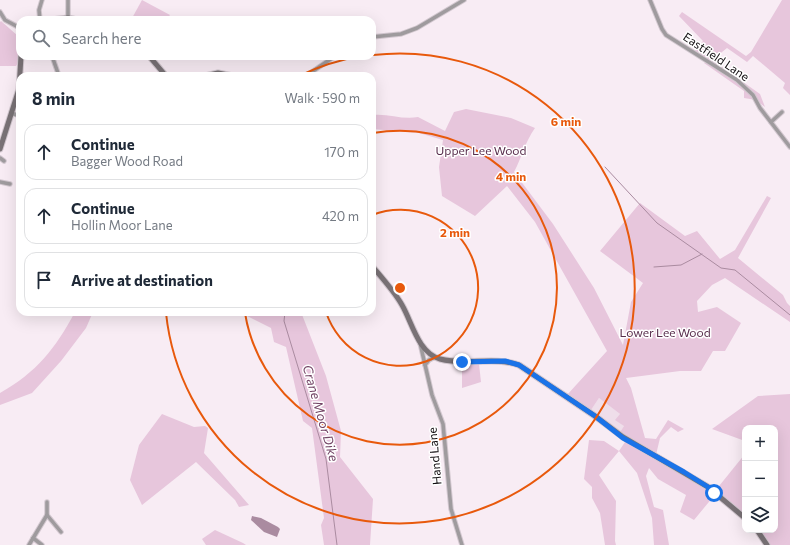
<!DOCTYPE html>
<html lang="en">
<head>
<meta charset="utf-8">
<style>
  body { margin:0; font-family:Commissioner,sans-serif; background:#f2f2f3; color:#1f2937 }
  .controls { position:absolute; right:12px; bottom:12px; display:grid; overflow:hidden; border-radius:8px; box-shadow:0 4px 16px #0002 }
  .controls button { width:36px; height:36px; display:grid; place-items:center; padding:0; border:0; border-bottom:1px solid #e0e1e3; background:#fff; color:#1f2937; font:20px sans-serif }
  .stop { position:absolute; width:12px; height:12px; margin:-9px; border:3px solid #1a73e8; border-radius:50%; background:#fff }
  .stop.end { background:#1a73e8; border-color:#fff; box-shadow:0 1px 4px #0008 }
  .list { margin:0; padding:0; list-style:none }
  h2 { display:flex; justify-content:space-between; align-items:center; height:52px; margin:0; padding:0 16px; font-size:17px }
  h2 small { font-size:13px; font-weight:400; color:#747a83 }
  .list li { display:grid; grid-template-columns:26px 1fr auto; gap:12px; align-items:center; box-sizing:border-box; height:56px; margin:0 8px 8px; padding:0 8px; border:1px solid #e0e1e3; border-radius:12px }
  .list b { display:block; font-size:15px; white-space:nowrap }
  .list p { margin:0; font-size:13px; white-space:nowrap; color:#747a83 }
  .list em { font-size:13px; font-style:normal; color:#747a83 }
  .icon { flex:none; width:22px; height:22px; fill:none; stroke:currentColor; stroke-width:2; stroke-linecap:round; stroke-linejoin:round }
  .map { position:relative; flex:none; width:790px; height:545px; overflow:hidden }
  .search { position:absolute; background:#fff; box-shadow:0 4px 16px #0002; left:16px; top:16px; width:360px; height:44px; display:flex; align-items:center; gap:10px; box-sizing:border-box; padding:0 14px; border-radius:12px; color:#747a83; font-size:15px }
  .panel { position:absolute; background:#fff; box-shadow:0 4px 16px #0002; left:16px; top:72px; width:360px; height:244px; border-radius:12px }
  .map>svg:first-child { display:block }
  .built { fill:#efdeea }
  .green { fill:#e7c6dc }
  .water { fill:#aa8ba0 }
  .lines { fill:none; stroke-linecap:round; stroke-linejoin:round }
  .stream { stroke:#aa8ba0; stroke-width:1 }
  .street-casing { stroke:#d3c8d0; stroke-width:5.5 }
  .secondary-casing { stroke:#d3c8d0; stroke-width:7 }
  .street { stroke:#9f9b9e; stroke-width:3.5 }
  .secondary { stroke:#797276; stroke-width:5 }
  .route { stroke:#1a73e8; stroke-width:5 }
  .ring { fill:none; stroke:#e8590c; stroke-width:2 }
  .labels { text-anchor:middle; stroke-width:3; stroke-linejoin:round; paint-order:stroke }
  .street-label { font-size:12px; fill:#120e11; stroke:#fff }
  .park-label { font-size:12px; fill:#582d4c; stroke:#fff }
  .water-label { font-size:13px; font-style:italic; fill:#734566; stroke:#fff }
  .centre { fill:#e8590c; stroke:#fff; stroke-width:2 }
  .ring-label { font-size:12px; text-anchor:middle; font-weight:bold; fill:#e8590c; stroke:#fff; stroke-width:3; stroke-linejoin:round; paint-order:stroke }
</style>
</head>
<body>
<div class="map">
<svg width="790" height="545" viewBox="0 0 790 545">
  <rect width="100%" height="100%" fill="#f8ecf4"/>
  <path class="built" d="M599,398L620,414L624,426L620,432L591,410Z"/>
  <g class="green">
    <path d="M142,0L170,15L166,20H131Z"/>
    <path d="M782,0H790V95L783,88L785,83L753,56L747,62L727,48L712,60L760,94L765,107L756,100L744,98V91L704,63L707,62L695,51L703,41L679,16L682,12L746,56L751,52Z"/>
    <path d="M1,21L18,36V63L16,66H0V22Z"/>
    <path d="M466,109L511,118L535,128C525,142 522,157 514,172L553,224L594,288L623,345L631,302L643,283L600,251L640,203L685,236L697,231L720,259L735,250L767,196L771,198L738,258L783,295L787,303L790,306V322L725,278L712,285L697,301L698,312L717,307L741,323L725,351H713L701,371H680L626,378L631,388L645,438L656,439L668,420L684,429L678,432L671,427L660,438L655,459L707,488L713,497L694,520L680,512L686,495L658,479L649,468L646,476L654,507L663,510L669,545H654L652,518L637,473L619,451L599,475L616,501L615,541L616,545H605L600,513L592,498V487L584,479L589,440L604,441L619,451L625,442L632,444L620,432L624,426L615,420L620,414L599,398L591,410L567,395L607,351L535,222L507,186L475,216L442,196L439,167L443,140L419,133L372,129V115C388,113 402,120 418,117L445,131L454,112Z"/>
    <path d="M75,312H93L86,328L61,361L32,393L0,405V393C37,372 55,349 75,312Z"/>
    <path d="M245,312H301L326,376L341,431L340,457L373,499L370,545H324L321,525L324,518L312,428L303,421L286,347L274,342L271,328L245,315Z"/>
    <path d="M462,364H479L481,382L462,388Z"/>
    <path d="M790,394V545H770L761,530H775V428H745V441L712,429L758,396Z"/>
    <path d="M162,414L194,427L205,426L208,428L204,453L249,505L239,507L235,500L196,462L142,505L130,480L139,445Z"/>
    <path d="M745,454V514L715,491Z"/>
    <path d="M215,530L243,543L246,545H206L202,539Z"/>
  </g>
  <path class="water" d="M252,516L261,518L278,527L280,529L277,537L264,532L251,520Z"/>
  <g class="lines">
    <g class="stream">
      <path d="M605,167L657,223L721,268L735,270L790,315"/>
      <path d="M654,267L681,265L702,254"/>
      <path d="M285,312L284,321L326,459L337,545"/>
    </g>
    <g class="street-casing">
      <g id="street">
        <path d="M650,0L662,29L666,35L737,80L753,95L760,108L790,147"/>
        <path d="M0,12L5,20L20,28"/>
        <path d="M68,18V0"/>
        <path d="M40,20L39,10L42,0"/>
        <path d="M372,37L401,34L417,28L464,0"/>
        <path d="M52,56L59,76"/>
        <path d="M306,76L335,56"/>
        <path d="M11,113L20,116"/>
        <path d="M771,122L782,112"/>
        <path d="M0,158L4,161"/>
        <path d="M0,182L10,184"/>
        <path d="M420,343L432,395L443,424L451,509L462,545"/>
        <path d="M425,365L429,360L435,357"/>
        <path d="M47,515V502"/>
        <path d="M33,538L42,545"/>
        <path d="M29,545L47,515L61,532"/>
      </g>
    </g>
    <g class="secondary-casing">
      <g id="secondary">
        <path d="M51,20L68,18L77,20"/>
        <path d="M149,56L166,76"/>
        <path d="M205,76L218,73L233,76"/>
        <path d="M0,149L19,89L21,56"/>
        <path d="M372,266C383,279 394,291 402,305C412,322 418,353 440,359C466,366 493,356 519,365L595,416L623,437L708,487L745,518"/>
        <path d="M757,530L767,545"/>
      </g>
    </g>
    <use href="#street" class="street"/>
    <use href="#secondary" class="secondary"/>
  </g>
  <g class="lines">
    <path class="route" d="M462,362L505,361L519,365L595,416L623,438L684,472L708,487L714,493"/>
  </g>
  <g class="ring">
    <path d="M372 215A78 78 0 1 1 326 312"/>
    <path d="M373 133A157 157 0 1 1 245 313"/>
    <path d="M299 76A235 235 0 0 1 361 56M373 55A235 235 0 1 1 166 313"/>
  </g>
  <g class="labels">
    <g class="street-label">
      <text transform="translate(716 57) rotate(34)" y="4">Eastfield Lane</text>
      <text transform="translate(435 456) rotate(-95)" y="4">Hand Lane</text>
    </g>
    <g class="park-label">
      <text x="481" y="155">Upper Lee Wood</text>
      <text x="665" y="337">Lower Lee Wood</text>
    </g>
    <g class="water-label">
      <text transform="translate(321 413) rotate(74)" y="5">Crane Moor Dike</text>
    </g>
  </g>
  <circle cx="400" cy="288" r="6" class="centre"/>
  <g class="ring-label">
    <text x="566" y="126">6 min</text>
    <text x="511" y="181">4 min</text>
    <text x="455" y="237">2 min</text>
  </g>
</svg>
<div class="controls">
<button>+</button>
<button>−</button>
<button><svg class="icon" aria-label="layers" viewBox="0 0 24 24"><path d="M12 4l9 5-9 5-9-5zM3 14l9 5 9-5"/></svg></button>
</div>
<div class="stop" style="left:714px;top:493px"></div>
<div class="stop end" style="left:462px;top:362px"></div>
<div class="search"><svg class="icon" aria-label="search" viewBox="0 0 24 24"><circle cx="10" cy="10" r="6"/><path d="M15 15l6 6"/></svg>Search here</div>
<section class="panel">
<h2>8 min<small>Walk · 590 m</small></h2>
<ul class="list">
<li><svg class="icon" aria-label="ahead" viewBox="0 0 24 24"><path d="M12 20V5M6 11l6-6 6 6"/></svg><div><b>Continue</b><p>Bagger Wood Road</p></div><em>170 m</em></li>
<li><svg class="icon" aria-label="ahead" viewBox="0 0 24 24"><path d="M12 20V5M6 11l6-6 6 6"/></svg><div><b>Continue</b><p>Hollin Moor Lane</p></div><em>420 m</em></li>
<li><svg class="icon" aria-label="arrive" viewBox="0 0 24 24"><path d="M6 21V4h12l-3 4 3 4H6"/></svg><div><b>Arrive at destination</b></div></li>
</ul>
</section>
</div>
</body>
</html>
